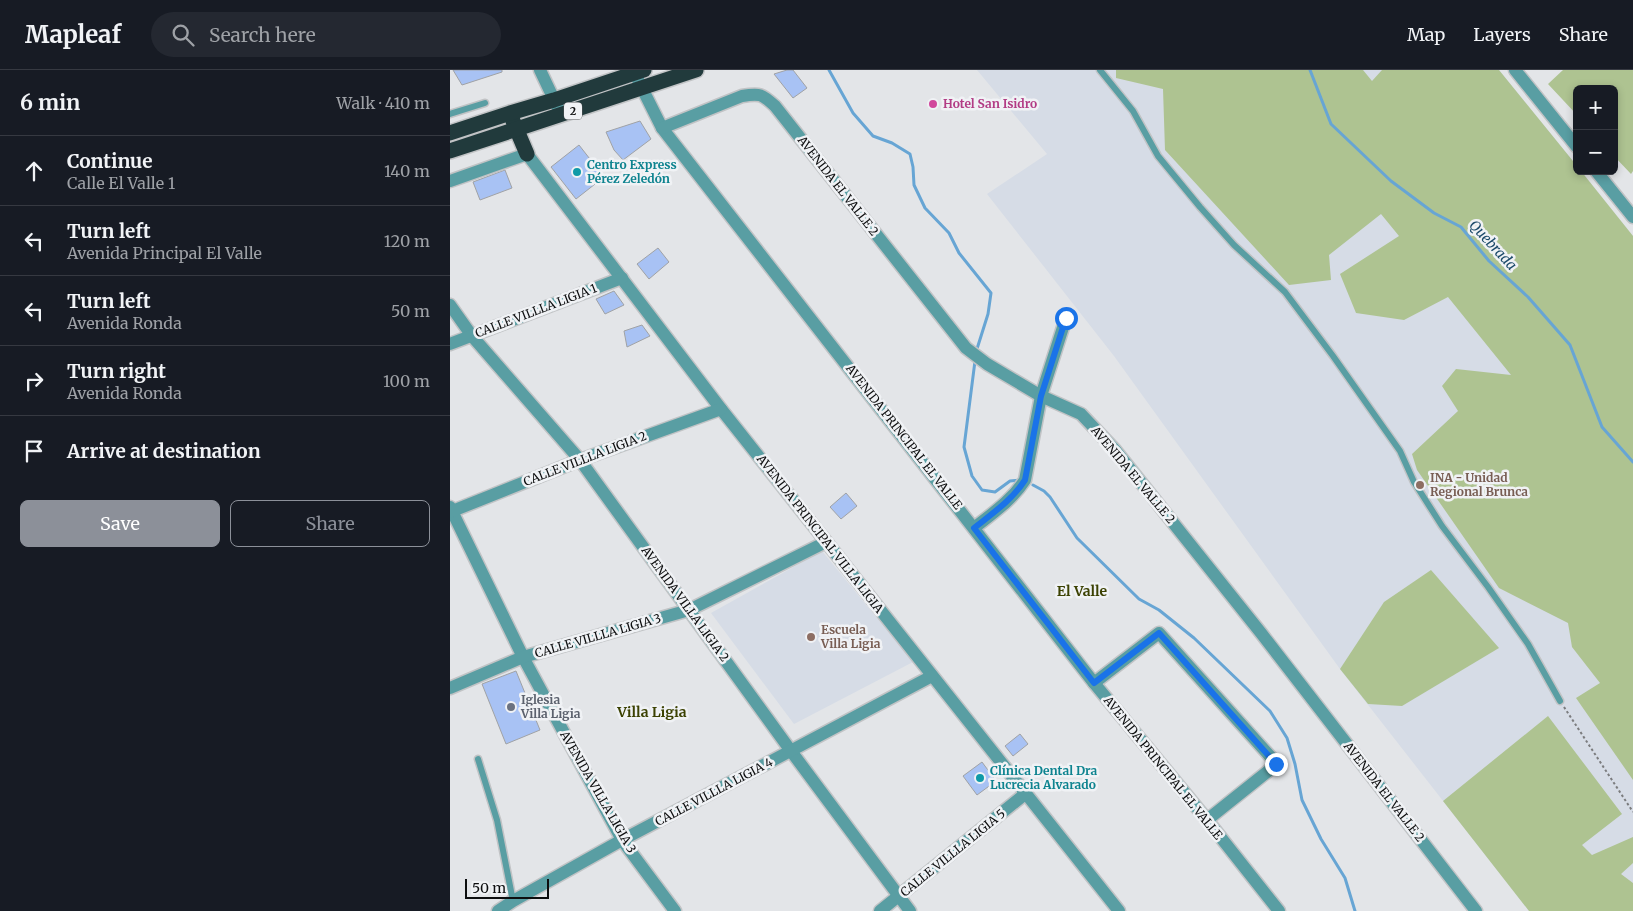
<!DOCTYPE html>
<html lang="en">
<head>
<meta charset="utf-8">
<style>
  body { margin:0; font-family:Merriweather,serif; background:#242831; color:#f1f3f6 }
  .controls { position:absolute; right:15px; top:15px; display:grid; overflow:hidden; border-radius:8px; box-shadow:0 2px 8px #0003 }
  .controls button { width:45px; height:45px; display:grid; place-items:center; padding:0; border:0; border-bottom:1px solid #363941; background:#171b24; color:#f1f3f6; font:25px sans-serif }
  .scale { position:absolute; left:15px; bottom:12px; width:84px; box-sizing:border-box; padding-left:5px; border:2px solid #0d0e0f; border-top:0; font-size:14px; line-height:18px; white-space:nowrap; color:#0d0e0f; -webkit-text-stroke:4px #f0f2f5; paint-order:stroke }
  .stop { position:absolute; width:15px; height:15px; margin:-11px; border:4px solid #1a73e8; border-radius:50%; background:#fff }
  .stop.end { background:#1a73e8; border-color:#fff; box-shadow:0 1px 5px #0008 }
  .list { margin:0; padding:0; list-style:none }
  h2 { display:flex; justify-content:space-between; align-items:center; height:65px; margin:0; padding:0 20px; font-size:21px }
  h2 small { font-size:16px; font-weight:400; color:#9ea1a6 }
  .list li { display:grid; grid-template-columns:32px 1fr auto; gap:15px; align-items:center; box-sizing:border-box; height:70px; padding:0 20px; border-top:1px solid #363941 }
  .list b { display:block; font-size:19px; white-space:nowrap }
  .list p { margin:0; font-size:16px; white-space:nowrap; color:#9ea1a6 }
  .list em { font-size:16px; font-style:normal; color:#9ea1a6 }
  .actions { display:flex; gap:10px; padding:15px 20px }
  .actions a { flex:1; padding:11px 0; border:1px solid #8c9099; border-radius:8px; text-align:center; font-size:18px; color:#8c9099 }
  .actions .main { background:#8c9099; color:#fff }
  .icon { flex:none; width:28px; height:28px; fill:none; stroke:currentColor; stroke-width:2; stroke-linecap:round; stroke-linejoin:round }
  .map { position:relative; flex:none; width:1183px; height:841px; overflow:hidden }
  header { display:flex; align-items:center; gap:30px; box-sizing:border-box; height:70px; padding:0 25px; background:#171b24; border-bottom:1px solid #363941 }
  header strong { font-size:24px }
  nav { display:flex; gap:28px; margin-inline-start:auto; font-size:18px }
  .search { width:350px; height:45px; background:#242831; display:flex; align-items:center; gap:12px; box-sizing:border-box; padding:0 18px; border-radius:28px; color:#9ea1a6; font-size:19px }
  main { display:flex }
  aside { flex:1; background:#171b24 }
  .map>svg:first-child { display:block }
  .built { fill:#d6dce6 }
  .green { fill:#aec391 }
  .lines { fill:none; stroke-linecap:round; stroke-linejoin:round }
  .stream { stroke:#67a5d4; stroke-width:3 }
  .building { fill:#a8c2f4; stroke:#a0a2a5 }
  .lane-casing { stroke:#c1c3c5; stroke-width:9 }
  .street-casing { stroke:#c1c3c5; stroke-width:15 }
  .highway-casing { stroke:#c1c3c5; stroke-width:18 }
  .path { stroke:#7b7c7e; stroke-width:2; stroke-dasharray:2.5 2.5; stroke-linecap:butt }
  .lane { stroke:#599ea3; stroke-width:6 }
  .street { stroke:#599ea3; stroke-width:12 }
  .highway { stroke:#213a3c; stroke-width:15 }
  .route { stroke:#1a73e8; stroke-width:6 }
  .hotel-dot { fill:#d1479c; stroke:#f0f2f5; stroke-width:2 }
  .culture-dot { fill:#0f9aa8; stroke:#f0f2f5; stroke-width:2 }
  .education-dot { fill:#8d6e63; stroke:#f0f2f5; stroke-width:2 }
  .worship-dot { fill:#6b7280; stroke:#f0f2f5; stroke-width:2 }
  .labels { text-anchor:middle; stroke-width:5; stroke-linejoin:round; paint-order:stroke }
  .shield { fill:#f0f2f5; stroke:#515254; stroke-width:1 }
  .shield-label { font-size:11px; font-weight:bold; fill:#0d0e0f }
  .hotel-label { font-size:12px; font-weight:bold; fill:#b23c85; stroke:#f0f2f5; text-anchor:start }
  .culture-label { font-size:12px; font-weight:bold; fill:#0d838f; stroke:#f0f2f5; text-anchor:start }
  .street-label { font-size:12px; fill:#0d0e0f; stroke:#f0f2f5 }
  .education-label { font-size:12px; font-weight:bold; fill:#785e54; stroke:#f0f2f5; text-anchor:start }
  .worship-label { font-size:12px; font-weight:bold; fill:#5b616d; stroke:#f0f2f5; text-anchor:start }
  .water-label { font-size:14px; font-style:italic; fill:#1b4a6a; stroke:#f0f2f5 }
  .neighbourhood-label { font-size:14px; font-weight:bold; fill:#3c4203; stroke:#f0f2f5 }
</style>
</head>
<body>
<header>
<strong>Mapleaf</strong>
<div class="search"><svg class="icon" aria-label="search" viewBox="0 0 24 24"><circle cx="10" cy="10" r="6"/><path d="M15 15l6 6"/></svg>Search here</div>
<nav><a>Map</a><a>Layers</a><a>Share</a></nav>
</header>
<main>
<aside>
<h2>6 min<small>Walk · 410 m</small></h2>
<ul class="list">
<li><svg class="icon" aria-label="ahead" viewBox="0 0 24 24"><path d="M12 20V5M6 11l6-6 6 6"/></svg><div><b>Continue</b><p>Calle El Valle 1</p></div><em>140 m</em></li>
<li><svg class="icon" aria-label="left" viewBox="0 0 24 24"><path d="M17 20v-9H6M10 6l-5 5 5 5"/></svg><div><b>Turn left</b><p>Avenida Principal El Valle</p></div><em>120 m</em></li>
<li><svg class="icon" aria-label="left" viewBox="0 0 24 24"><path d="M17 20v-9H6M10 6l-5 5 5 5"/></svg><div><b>Turn left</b><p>Avenida Ronda</p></div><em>50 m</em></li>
<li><svg class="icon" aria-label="right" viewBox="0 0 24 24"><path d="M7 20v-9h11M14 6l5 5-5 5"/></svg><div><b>Turn right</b><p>Avenida Ronda</p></div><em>100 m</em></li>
<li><svg class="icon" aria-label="arrive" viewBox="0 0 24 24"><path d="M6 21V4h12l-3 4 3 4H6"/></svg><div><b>Arrive at destination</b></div></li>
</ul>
<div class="actions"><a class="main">Save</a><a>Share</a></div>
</aside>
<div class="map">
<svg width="1183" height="841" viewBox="0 0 1183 841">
  <rect width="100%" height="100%" fill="#e3e5e8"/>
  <g class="built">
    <path d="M527,0H1049L1127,96V101H1131L1183,166V841H1079L890,599L664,286L537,124L597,84Z"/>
    <path d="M372,481L463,592L344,654L261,543Z"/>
  </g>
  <g class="green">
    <path d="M666,0H913L922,11L932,0H1049L1127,96V101H1131L1183,166V710L1126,628L1150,613L1122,577L1118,553L1049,518L967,400L962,384L1008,341L992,316L1006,299L1061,305L998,227L954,250L906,243L890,204L949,166L931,144L879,185L881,210L839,215L715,80L713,19L666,8Z"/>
    <path d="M1113,0H1183V101L1181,104L1164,86V19H1127V45L1098,14Z"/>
    <path d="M981,500L1049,578L952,636L918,634L890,599L934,532Z"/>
    <path d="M1098,646L1172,744L1132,775L1142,785L1183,767V793L1171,804L1183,813V841H1079L993,731Z"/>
  </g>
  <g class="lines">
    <g class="stream">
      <path d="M379,0L403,43L423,66L442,73L460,84L463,97L464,115L475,138L499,163L509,183L541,223L538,244L526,282"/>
      <path d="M860,0L881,54L941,111L984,143L1011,157L1039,191L1078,227L1120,275L1152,357L1183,392"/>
      <path d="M525,291L514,377L522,406L532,420L545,422L560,411L570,410"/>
      <path d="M583,415L594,421L600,427L627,468L689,529L709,540L744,568L820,641L837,668L845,694L852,730L871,769L895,808L905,841"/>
    </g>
  </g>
  <g class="building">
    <path d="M3,0H52V2L12,15Z"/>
    <path d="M337,0H343L357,18L343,28L324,4Z"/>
    <path d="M190,51L201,69L173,90L164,80L156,62Z"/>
    <path d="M129,75L154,107L126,129L101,97Z"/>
    <path d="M55,100L62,118L30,130L23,112Z"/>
    <path d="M208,178L219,192L199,209L187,194Z"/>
    <path d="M164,221L174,235L155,244L146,229Z"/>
    <path d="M192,255L200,266L177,277L174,261Z"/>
    <path d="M396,423L407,436L391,449L380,437Z"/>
    <path d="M66,601L90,660L56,674L32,614Z"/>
    <path d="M570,664L578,674L563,686L555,676Z"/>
    <path d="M532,692L546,711L527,725L513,706Z"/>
  </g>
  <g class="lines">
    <g class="lane-casing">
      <g id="lane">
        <path d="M650,0L683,41L708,86L750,137L784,175L835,222L883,286L950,381L964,412L992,456L1038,517L1078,574L1110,631"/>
        <path d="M0,44L35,33"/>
        <path d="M28,689L47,750L63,831"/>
      </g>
    </g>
    <g class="street-casing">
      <g id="street">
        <path d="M90,0L108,38"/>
        <path d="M1065,0L1127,77"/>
        <path d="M188,10L212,58L644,613L757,750L829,841"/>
        <path d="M212,58L292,26C310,23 312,24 325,36L516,278L537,294L591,326L631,344L665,380L811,563L1026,841"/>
        <path d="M1146,101L1183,147"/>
        <path d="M0,111L77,84L271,339L669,841"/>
        <path d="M0,235L22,266L130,390L341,681L460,841"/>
        <path d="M0,274L172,208"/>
        <path d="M0,437L73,587L172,770L225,841"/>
        <path d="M0,442L130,390L271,339"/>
        <path d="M524,458C543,443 562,430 575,410L591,326L616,248"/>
        <path d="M644,613L709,563L827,694L757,750"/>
        <path d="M0,618L73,587L239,540L376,472"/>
        <path d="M48,841L63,831L172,770L482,606"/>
        <path d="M430,841L575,724"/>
      </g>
    </g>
    <g class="highway-casing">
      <g id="highway">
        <path d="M63,51L77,84"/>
        <path d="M0,63L60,43L104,30L194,0"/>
        <path d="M0,81L246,0"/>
      </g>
    </g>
    <path class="path" d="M1114,637L1183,742"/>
    <use href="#lane" class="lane"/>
    <use href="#street" class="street"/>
    <use href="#highway" class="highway"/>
  </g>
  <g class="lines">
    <path class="route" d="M616,248L591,326L575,410C562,430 543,443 524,458L644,613L709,563L826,694"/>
  </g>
  <circle class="hotel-dot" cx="483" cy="34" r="5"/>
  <g class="culture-dot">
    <circle cx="127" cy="102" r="5"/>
    <circle cx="530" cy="708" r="5"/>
  </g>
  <g class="education-dot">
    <circle cx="970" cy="415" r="5"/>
    <circle cx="361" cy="567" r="5"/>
  </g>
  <circle class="worship-dot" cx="61" cy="637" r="5"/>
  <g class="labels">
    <rect class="shield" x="114" y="32.5" width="18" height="17" rx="4"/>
    <g class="shield-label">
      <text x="123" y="45">2</text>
    </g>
    <g class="hotel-label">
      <text x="493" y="38">Hotel San Isidro</text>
    </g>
    <g class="culture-label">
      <text x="137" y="99">Centro Express<tspan x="137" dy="14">Pérez Zeledón</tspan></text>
      <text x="540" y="705">Clínica Dental Dra<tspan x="540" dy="14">Lucrecia Alvarado</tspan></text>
    </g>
    <g class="street-label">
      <text transform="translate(388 116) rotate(52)" y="4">AVENIDA EL VALLE 2</text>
      <text transform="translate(86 241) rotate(-21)" y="4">CALLE VILLLA LIGIA 1</text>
      <text transform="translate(454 367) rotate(52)" y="4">AVENIDA PRINCIPAL EL VALLE</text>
      <text transform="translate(135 389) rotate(-21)" y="4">CALLE VILLLA LIGIA 2</text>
      <text transform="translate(683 405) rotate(50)" y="4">AVENIDA EL VALLE 2</text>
      <text transform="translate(370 464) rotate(52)" y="4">AVENIDA PRINCIPAL VILLA LIGIA</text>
      <text transform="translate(235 534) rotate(54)" y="4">AVENIDA VILLA LIGIA 2</text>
      <text transform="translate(148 566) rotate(-16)" y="4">CALLE VILLLA LIGIA 3</text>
      <text transform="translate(713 698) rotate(51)" y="4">AVENIDA PRINCIPAL EL VALLE</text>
      <text transform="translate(148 722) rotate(60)" y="4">AVENIDA VILLA LIGIA 3</text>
      <text transform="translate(264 722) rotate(-28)" y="4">CALLE VILLLA LIGIA 4</text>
      <text transform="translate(934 722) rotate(52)" y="4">AVENIDA EL VALLE 2</text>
      <text transform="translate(503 783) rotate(-39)" y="4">CALLE VILLLA LIGIA 5</text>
    </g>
    <g class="education-label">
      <text x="980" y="412">INA - Unidad<tspan x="980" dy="14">Regional Brunca</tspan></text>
      <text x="371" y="564">Escuela<tspan x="371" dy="14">Villa Ligia</tspan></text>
    </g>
    <g class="worship-label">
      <text x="71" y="634">Iglesia<tspan x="71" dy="14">Villa Ligia</tspan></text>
    </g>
    <g class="water-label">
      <text transform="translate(1043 175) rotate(47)" y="5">Quebrada</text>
    </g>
    <g class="neighbourhood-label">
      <text x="632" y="526">El Valle</text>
      <text x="202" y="647">Villa Ligia</text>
    </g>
  </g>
</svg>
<div class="controls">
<button>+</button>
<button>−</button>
</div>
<div class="scale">50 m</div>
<div class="stop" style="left:616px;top:248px"></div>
<div class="stop end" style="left:826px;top:694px"></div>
</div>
</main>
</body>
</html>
